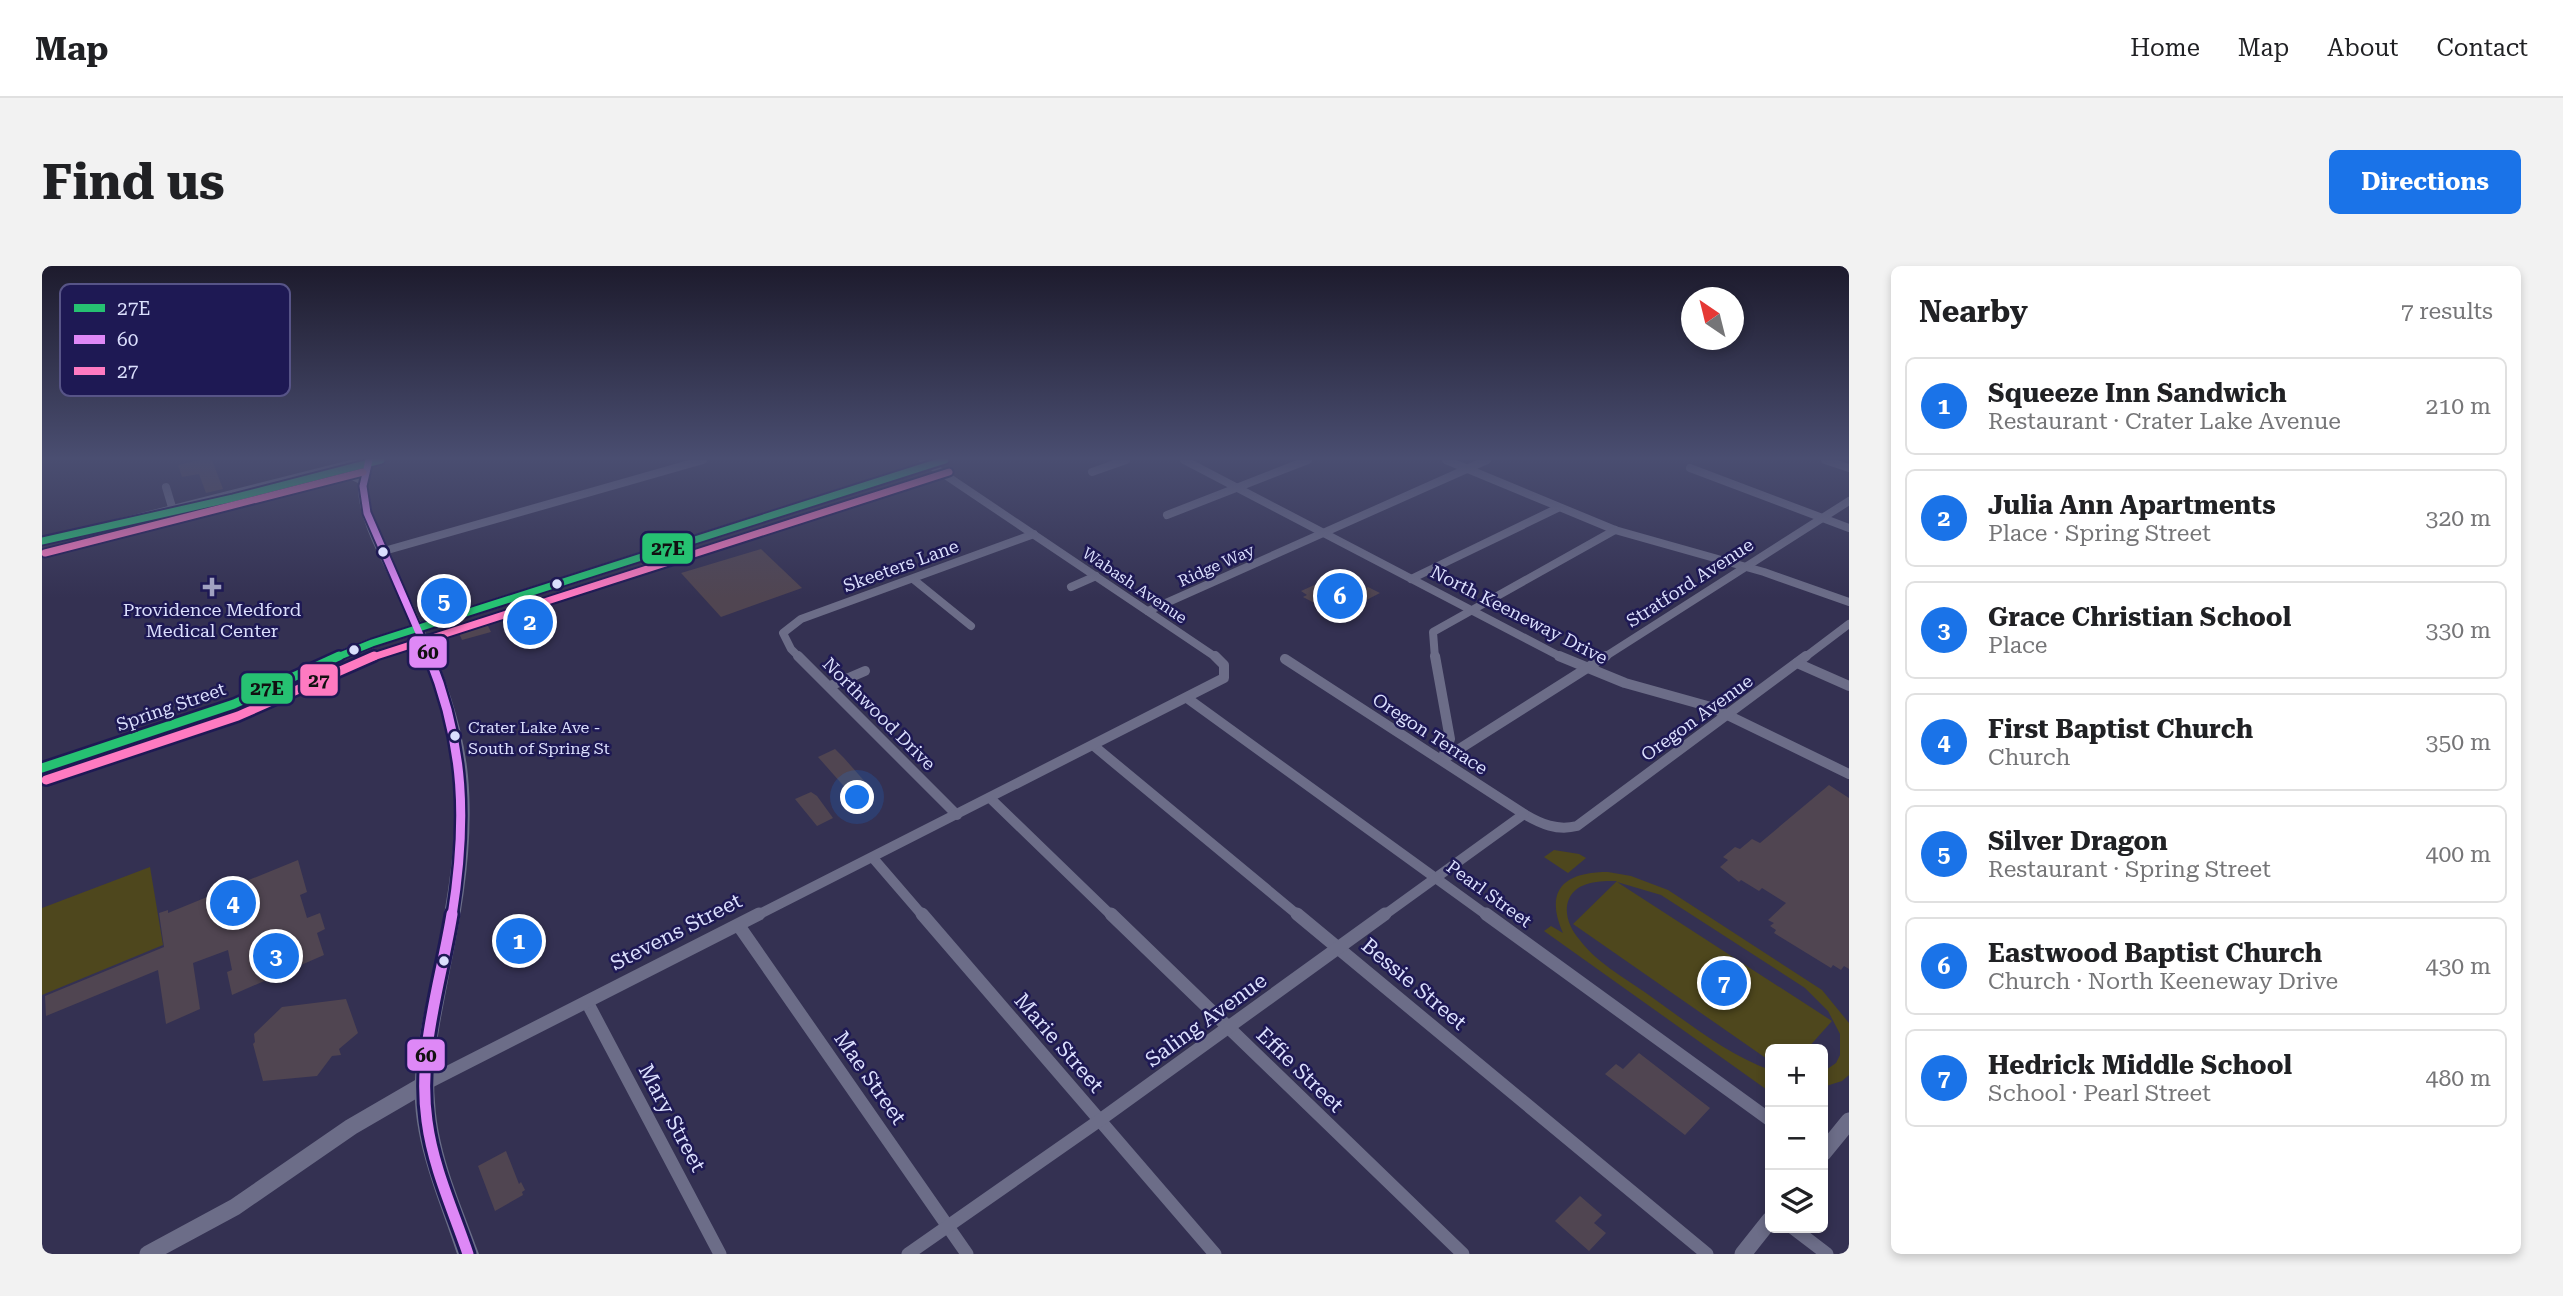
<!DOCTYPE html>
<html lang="en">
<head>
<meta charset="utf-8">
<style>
  body { margin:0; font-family:"Roboto Serif",serif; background:#f2f2f2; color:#202124 }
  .controls { position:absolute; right:21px; bottom:21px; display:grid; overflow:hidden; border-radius:10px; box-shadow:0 4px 10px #0003 }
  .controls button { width:63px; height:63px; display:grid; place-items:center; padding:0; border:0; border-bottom:2px solid #e0e0e0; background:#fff; color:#202124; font:35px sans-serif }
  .compass { position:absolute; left:1639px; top:21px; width:63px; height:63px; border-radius:50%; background:#fff; box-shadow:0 4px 10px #0003; rotate:325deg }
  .you { position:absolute; left:816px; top:532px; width:24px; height:24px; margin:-18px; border:5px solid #fff; border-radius:50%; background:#1a73e8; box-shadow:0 0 0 10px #1a73e833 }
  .badge { display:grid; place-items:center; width:46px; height:46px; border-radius:50%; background:#1a73e8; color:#fff; font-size:23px; font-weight:700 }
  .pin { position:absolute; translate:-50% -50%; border:4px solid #fff; box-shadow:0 2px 7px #0006 }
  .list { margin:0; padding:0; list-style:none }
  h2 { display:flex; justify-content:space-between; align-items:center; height:91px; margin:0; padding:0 28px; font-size:30px }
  h2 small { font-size:23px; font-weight:400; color:#757577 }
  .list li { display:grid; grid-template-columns:46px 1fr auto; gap:21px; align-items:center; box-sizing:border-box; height:98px; margin:0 14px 14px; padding:0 14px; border:2px solid #e0e0e0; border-radius:10px }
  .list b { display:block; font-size:26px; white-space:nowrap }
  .list p { margin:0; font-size:23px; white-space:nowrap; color:#757577 }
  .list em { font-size:23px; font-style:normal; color:#757577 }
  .icon { flex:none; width:38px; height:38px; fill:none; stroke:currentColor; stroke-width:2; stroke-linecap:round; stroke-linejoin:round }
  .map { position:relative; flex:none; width:1807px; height:988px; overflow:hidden; border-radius:10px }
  header { display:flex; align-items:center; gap:42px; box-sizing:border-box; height:98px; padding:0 35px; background:#fff; border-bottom:2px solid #e0e0e0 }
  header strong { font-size:33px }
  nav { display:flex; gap:38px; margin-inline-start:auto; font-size:24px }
  .intro { display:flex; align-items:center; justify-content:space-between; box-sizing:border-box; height:168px; padding:0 42px }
  h1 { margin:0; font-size:49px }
  .button { padding:18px 32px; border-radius:10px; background:#1a73e8; color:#fff; font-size:24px; font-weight:700 }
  main { display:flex; gap:42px; padding:0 42px }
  aside { flex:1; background:#fff; border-radius:10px; box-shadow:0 4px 10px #0003 }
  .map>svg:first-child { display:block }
  .green { fill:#4e471d }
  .building { fill:#504551 }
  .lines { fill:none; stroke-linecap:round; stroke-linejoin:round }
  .minor-far2 { stroke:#6c6d88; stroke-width:8 }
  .minor-far1 { stroke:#6c6d88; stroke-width:10 }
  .minor { stroke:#6c6d88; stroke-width:13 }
  .tertiary-far2 { stroke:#6c6d88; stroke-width:10 }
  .tertiary-far1 { stroke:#6c6d88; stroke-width:12 }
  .tertiary { stroke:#6c6d88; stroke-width:17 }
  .secondary { fill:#6a6e88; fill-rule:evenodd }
  .bus-1-far1-casing { stroke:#1e1954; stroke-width:11 }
  .bus-1-casing { stroke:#1e1954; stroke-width:14 }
  .bus-2-far2-casing { stroke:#1e1954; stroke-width:11 }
  .bus-2-far1-casing { stroke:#1e1954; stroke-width:14 }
  .bus-2-casing { stroke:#1e1954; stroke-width:17 }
  .bus-3-far1-casing { stroke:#1e1954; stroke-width:11 }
  .bus-3-casing { stroke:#1e1954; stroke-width:14 }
  .bus-1-far1 { stroke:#26c172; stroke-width:7 }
  .bus-1 { stroke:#26c172; stroke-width:9 }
  .bus-2-far2 { stroke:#de88f6; stroke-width:7 }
  .bus-2-far1 { stroke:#de88f6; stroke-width:9 }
  .bus-2 { stroke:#de88f6; stroke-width:11 }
  .bus-3-far1 { stroke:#fe7ac1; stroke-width:7 }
  .bus-3 { stroke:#fe7ac1; stroke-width:9 }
  .bus-dot { fill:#dbdffd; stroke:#1e1954; stroke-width:2.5 }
  .poi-dot { fill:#a1a2c1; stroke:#1e1954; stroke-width:2.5 }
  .labels { text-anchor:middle; stroke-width:5; stroke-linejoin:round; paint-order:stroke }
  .far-street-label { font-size:16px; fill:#dbdffd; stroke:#1e1954 }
  .bus-label { font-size:16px; fill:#dbdffd; stroke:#1e1954; text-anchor:start }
  .street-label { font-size:18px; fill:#dbdffd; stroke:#1e1954 }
  .poi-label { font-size:18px; fill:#dbdffd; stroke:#1e1954 }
  .near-street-label { font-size:21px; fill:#dbdffd; stroke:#1e1954 }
  .key { fill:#1e1954; stroke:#575487; stroke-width:2 }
  .key-label { font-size:19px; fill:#dbdffd }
  .line-badge { stroke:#1e1954; stroke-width:2.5 }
  .pale-badge-label { font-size:19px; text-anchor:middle; font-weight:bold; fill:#111 }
</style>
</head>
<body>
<header>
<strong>Map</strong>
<nav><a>Home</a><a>Map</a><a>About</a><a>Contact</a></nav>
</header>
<div class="intro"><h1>Find us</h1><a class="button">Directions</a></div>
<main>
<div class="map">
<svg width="1807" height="988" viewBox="0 0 1807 988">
  <rect width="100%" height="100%" fill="#343152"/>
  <g class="green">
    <path d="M1512,584L1537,588L1544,592L1526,607L1502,591Z"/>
    <path d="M108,601L121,679L0,729V642Z"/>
    <path d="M1566,606L1589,610L1626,624L1780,724L1807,757V809L1800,815L1781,821V806L1794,797L1798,789V768L1786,745L1763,722L1619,629L1575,616L1790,755L1765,783H1728V795L1531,658L1575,615C1558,615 1535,615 1527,633C1521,646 1528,663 1537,673C1554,696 1581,711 1604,727C1644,755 1682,787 1728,804V826L1502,665L1509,660L1521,667C1502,624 1522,606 1566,606Z"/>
  </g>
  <g class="building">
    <path d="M158,194H170L181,223L164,227L157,208L140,211L136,199Z"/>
    <path d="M719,283L760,322L679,351L639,307Z"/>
    <path d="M1299,312L1320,324L1326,321L1338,327L1295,349L1261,331L1265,329L1259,325L1279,316L1284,319Z"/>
    <path d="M408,326L416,339L395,345L389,332Z"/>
    <path d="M442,352L449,366L420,374L414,361Z"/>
    <path d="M793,483L802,492L825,518L807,526L776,491Z"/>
    <path d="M1787,519L1807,532V703L1802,700L1799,704L1791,699L1789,702L1732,667L1734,664L1728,660L1732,657L1726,654L1744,637L1720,622L1717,625L1699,614L1697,616L1678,601L1686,594L1681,591L1693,581L1698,583L1710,573L1718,577Z"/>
    <path d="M769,526L775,530L791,552L775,560L753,533Z"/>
    <path d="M256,594L265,626L258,629L265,652L278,647L283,663L275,667L282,689L190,729L185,706L190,704L186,684L151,697L158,743L124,758L116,704L4,750L3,730L122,681L117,647L126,644V647Z"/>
    <path d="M304,733L316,767L297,783L299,789L290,790L275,810L221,815L211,778L213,776L212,768L240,741Z"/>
    <path d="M1597,787L1668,842L1643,869L1563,808L1574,798L1581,803Z"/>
    <path d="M464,885L477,918L479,916L483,924L480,926L481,929L453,945L436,900Z"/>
    <path d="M1538,930L1560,949L1552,957L1564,967L1547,985L1513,955Z"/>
  </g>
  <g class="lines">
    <g class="minor-far2">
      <path d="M881,194L1175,392"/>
      <path d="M1142,194L1521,392"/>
      <path d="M1404,194L1573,264L1722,306L1807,336"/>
      <path d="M1783,194L1807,202"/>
      <path d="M1648,202L1807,262"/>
      <path d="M1050,206L1084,194"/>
      <path d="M124,221L130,241"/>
      <path d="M1125,249L1266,194"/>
      <path d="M342,285L661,194"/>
      <path d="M871,313L929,360"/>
      <path d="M1369,313L1516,242"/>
      <path d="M1029,321L1054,310"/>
      <path d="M1106,345L1445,194"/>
      <path d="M758,392L749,383L741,367L759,353L992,268"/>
      <path d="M1393,392L1391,366L1573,264"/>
      <path d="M1561,392L1807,235"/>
      <path d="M1762,392L1807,358"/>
    </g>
    <g class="minor-far1">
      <path d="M756,390L915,549"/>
      <path d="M1393,390L1408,473L1400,493"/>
      <path d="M1517,390L1583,417L1669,441L1807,508"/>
      <path d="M1243,393L1482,548C1499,558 1515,565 1535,560L1764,390"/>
      <path d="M1755,397L1807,420"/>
      <path d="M788,420L823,405"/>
      <path d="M1145,432L1446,650"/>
      <path d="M1052,480L1257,650"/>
      <path d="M1400,494L1564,390"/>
      <path d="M948,532L1070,650"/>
      <path d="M831,592L881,650"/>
      <path d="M714,650L1182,412V399L1173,390"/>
      <path d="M1341,650L1482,548"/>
    </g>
    <g class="minor">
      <path d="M880,648L1173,988"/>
      <path d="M1069,648L1421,988"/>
      <path d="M1255,648L1665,988"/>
      <path d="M1444,648L1728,854"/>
      <path d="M697,660L925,988"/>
      <path d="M545,736L678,988"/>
      <path d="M383,818L717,648"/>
      <path d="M1751,962L1785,988"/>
      <path d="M866,988L1058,854L1343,648"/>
    </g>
    <path class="tertiary-far2" d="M293,392L330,377L903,194"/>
    <path class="tertiary-far1" d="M0,502L192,438L297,390"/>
    <g class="tertiary">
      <path d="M1781,887L1807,855"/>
      <path d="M106,988L193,941L309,861L383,818"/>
      <path d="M1701,988L1728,954"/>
    </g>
    <path class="secondary" d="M308,194H332L326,220L330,247C364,335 417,414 426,510C432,574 421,641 408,704C400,748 389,792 393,836C396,889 419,938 437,988H415C399,938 376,888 373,836C371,792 382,748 391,705C406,633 420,558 409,485C401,429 377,376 354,325C339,291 315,255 316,217L303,211L285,214L280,211L304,205L317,210L322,196L0,278V272Z"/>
    <g class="bus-1-far1-casing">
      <g id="bus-1-far1">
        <path d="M0,275L191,232L339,194"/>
        <path d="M293,392L330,377L903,194"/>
      </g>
    </g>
    <g class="bus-1-casing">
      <path id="bus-1" d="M0,502L192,438L297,390"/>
    </g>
    <g class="bus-2-far2-casing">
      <path id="bus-2-far2" d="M327,194L321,220L325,247L388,392"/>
    </g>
    <g class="bus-2-far1-casing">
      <path id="bus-2-far1" d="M387,390C423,479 425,556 410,650"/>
    </g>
    <g class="bus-2-casing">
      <path id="bus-2" d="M410,648C399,716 375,785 385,855C391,901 411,944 426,988"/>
    </g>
    <g class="bus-3-far1-casing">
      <g id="bus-3-far1">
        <path d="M3,287L321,206"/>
        <path d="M328,392L907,206"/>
      </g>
    </g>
    <g class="bus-3-casing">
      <path id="bus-3" d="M4,514L196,450L332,390"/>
    </g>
    <use href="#bus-1-far1" class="bus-1-far1"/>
    <use href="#bus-1" class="bus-1"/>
    <use href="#bus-2-far2" class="bus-2-far2"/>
    <use href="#bus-2-far1" class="bus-2-far1"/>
    <use href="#bus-2" class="bus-2"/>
    <use href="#bus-3-far1" class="bus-3-far1"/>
    <use href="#bus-3" class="bus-3"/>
  </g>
  <linearGradient id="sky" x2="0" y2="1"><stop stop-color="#1d1b2d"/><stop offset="0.58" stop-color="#4a4e71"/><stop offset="1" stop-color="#4a4e71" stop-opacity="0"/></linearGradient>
  <rect width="1807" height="332" fill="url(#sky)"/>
  <g class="bus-dot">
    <circle cx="341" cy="286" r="6"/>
    <circle cx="515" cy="318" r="6"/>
    <circle cx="312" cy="384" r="6"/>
    <circle cx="413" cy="470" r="6"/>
    <circle cx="402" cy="695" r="6"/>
  </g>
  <path class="poi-dot" d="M166.5 310.5h7v7h7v7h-7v7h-7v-7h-7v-7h7z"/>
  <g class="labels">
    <g class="far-street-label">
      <text transform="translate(1174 299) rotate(-24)" y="6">Ridge Way</text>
      <text transform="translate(1093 319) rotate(34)" y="6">Wabash Avenue</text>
    </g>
    <g class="bus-label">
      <text x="426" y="467">Crater Lake Ave -<tspan x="426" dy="21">South of Spring St</tspan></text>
    </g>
    <g class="street-label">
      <text transform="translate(859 300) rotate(-20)" y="6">Skeeters Lane</text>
      <text transform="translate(1648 317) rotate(-33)" y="6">Stratford Avenue</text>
      <text transform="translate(1477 349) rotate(27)" y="6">North Keeneway Drive</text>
      <text transform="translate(129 441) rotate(-19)" y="6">Spring Street</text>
      <text transform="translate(837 448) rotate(45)" y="6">Northwood Drive</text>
      <text transform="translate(1655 452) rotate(-36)" y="6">Oregon Avenue</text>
      <text transform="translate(1388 468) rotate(33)" y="6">Oregon Terrace</text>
      <text transform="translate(1447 628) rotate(36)" y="6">Pearl Street</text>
    </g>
    <g class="poi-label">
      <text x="170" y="350">Providence Medford<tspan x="170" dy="21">Medical Center</tspan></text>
    </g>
    <g class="near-street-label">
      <text transform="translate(634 666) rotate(-27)" y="7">Stevens Street</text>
      <text transform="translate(1372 718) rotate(40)" y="7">Bessie Street</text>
      <text transform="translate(1164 754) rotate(-36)" y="7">Saling Avenue</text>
      <text transform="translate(1017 777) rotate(49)" y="7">Marie Street</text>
      <text transform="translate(1258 804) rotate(44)" y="7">Effie Street</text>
      <text transform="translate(828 812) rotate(55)" y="7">Mae Street</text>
      <text transform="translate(630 852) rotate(62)" y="7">Mary Street</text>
    </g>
  </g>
  <rect x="18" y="18" width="230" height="112" rx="10" class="key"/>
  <rect x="32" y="38" width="31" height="8" fill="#26c172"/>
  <rect x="32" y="69" width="31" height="9" fill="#de88f6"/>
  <rect x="32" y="101" width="31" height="8" fill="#fe7ac1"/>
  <g class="key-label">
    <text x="75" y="49">27E</text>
    <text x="75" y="80">60</text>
    <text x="75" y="112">27</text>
  </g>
  <g class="line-badge">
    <rect x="599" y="266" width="53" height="33" rx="7" fill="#26c172"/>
    <rect x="366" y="369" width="40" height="34" rx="7" fill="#de88f6"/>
    <rect x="257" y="397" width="40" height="34" rx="7" fill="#fe7ac1"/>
    <rect x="198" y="406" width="54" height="33" rx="7" fill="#26c172"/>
    <rect x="364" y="772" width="40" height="34" rx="7" fill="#de88f6"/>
  </g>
  <g class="pale-badge-label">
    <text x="626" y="289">27E</text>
    <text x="386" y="393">60</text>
    <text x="277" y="421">27</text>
    <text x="225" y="429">27E</text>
    <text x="384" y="796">60</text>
  </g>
</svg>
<div class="controls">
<button>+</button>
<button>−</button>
<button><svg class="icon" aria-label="layers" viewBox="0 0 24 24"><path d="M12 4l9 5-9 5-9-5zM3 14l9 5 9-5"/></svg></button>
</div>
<svg class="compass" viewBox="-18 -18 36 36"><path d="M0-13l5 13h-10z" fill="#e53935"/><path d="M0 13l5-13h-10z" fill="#757577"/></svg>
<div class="you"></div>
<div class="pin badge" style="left:477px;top:675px">1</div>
<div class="pin badge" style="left:488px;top:356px">2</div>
<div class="pin badge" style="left:234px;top:690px">3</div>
<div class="pin badge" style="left:191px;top:637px">4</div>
<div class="pin badge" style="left:402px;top:335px">5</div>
<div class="pin badge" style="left:1298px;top:330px">6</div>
<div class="pin badge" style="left:1682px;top:717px">7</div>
</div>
<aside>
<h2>Nearby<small>7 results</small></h2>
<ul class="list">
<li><span class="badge">1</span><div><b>Squeeze Inn Sandwich</b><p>Restaurant · Crater Lake Avenue</p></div><em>210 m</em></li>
<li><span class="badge">2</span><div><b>Julia Ann Apartments</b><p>Place · Spring Street</p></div><em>320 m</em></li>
<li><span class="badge">3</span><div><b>Grace Christian School</b><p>Place</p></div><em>330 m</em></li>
<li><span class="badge">4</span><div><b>First Baptist Church</b><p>Church</p></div><em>350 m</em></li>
<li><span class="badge">5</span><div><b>Silver Dragon</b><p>Restaurant · Spring Street</p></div><em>400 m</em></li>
<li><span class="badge">6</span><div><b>Eastwood Baptist Church</b><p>Church · North Keeneway Drive</p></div><em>430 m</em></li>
<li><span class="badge">7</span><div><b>Hedrick Middle School</b><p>School · Pearl Street</p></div><em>480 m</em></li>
</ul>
</aside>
</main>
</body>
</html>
